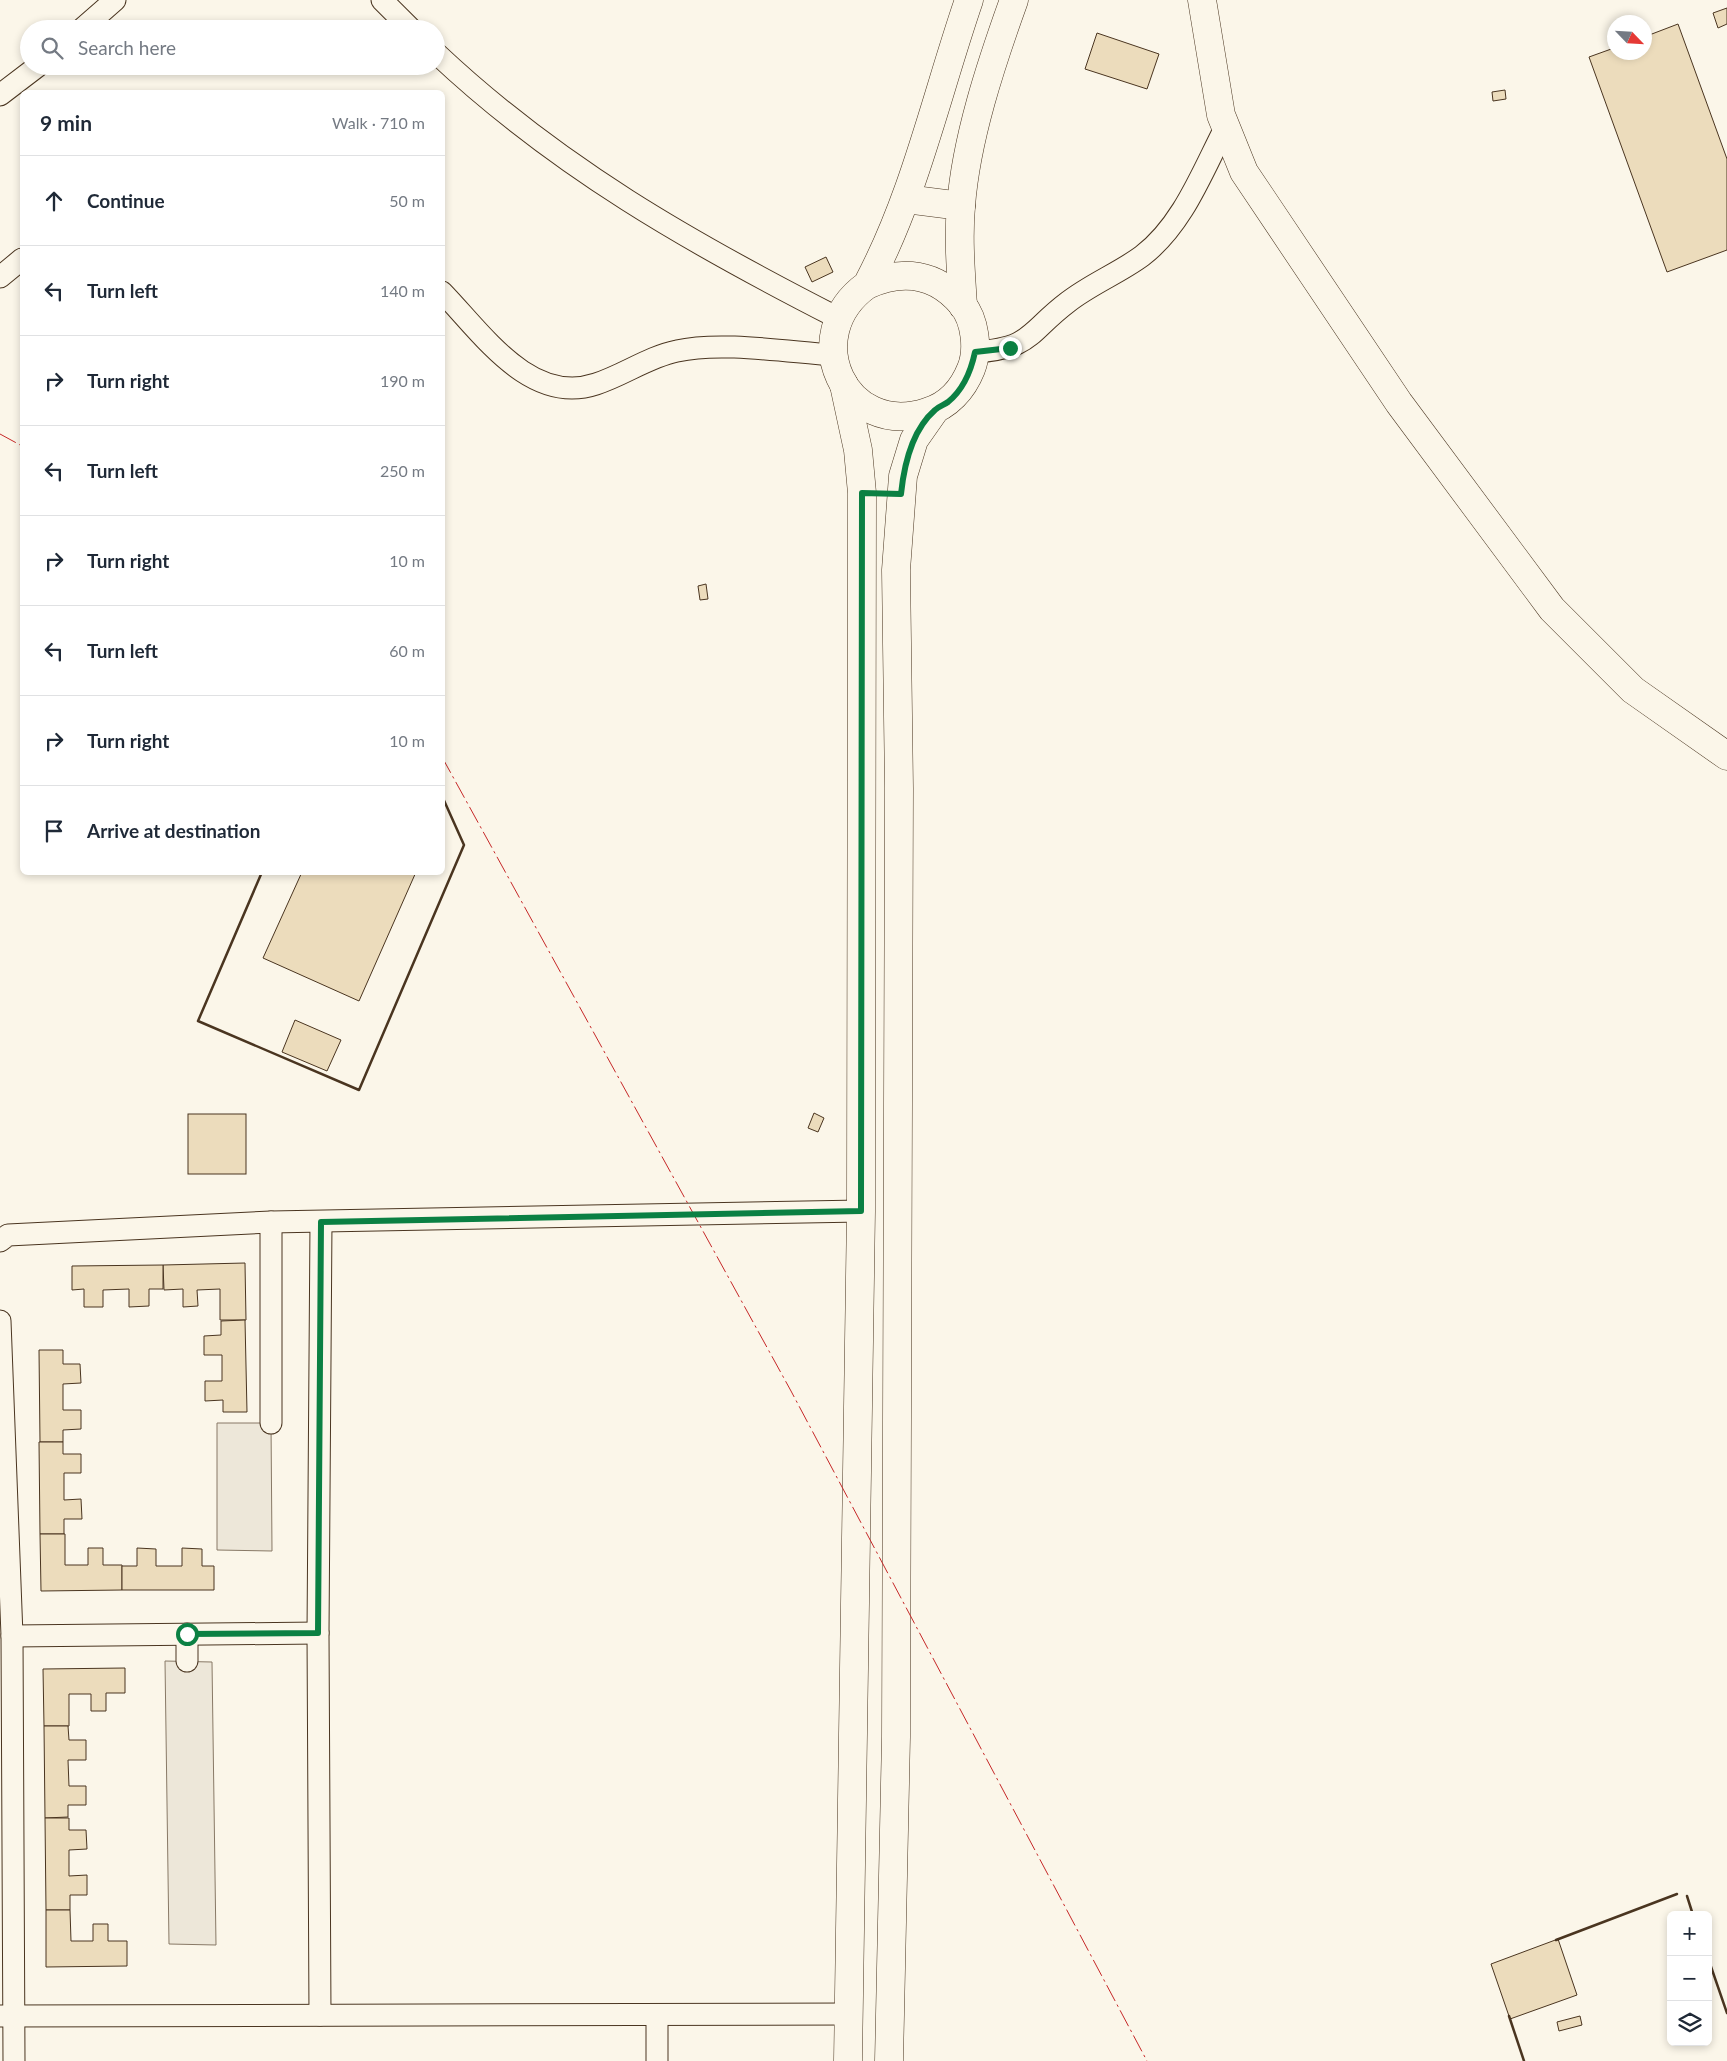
<!DOCTYPE html>
<html lang="en">
<head>
<meta charset="utf-8">
<style>
  body { margin:0; font-family:Lato,sans-serif; background:#f6f6f7; color:#1f2937 }
  .controls { position:absolute; right:15px; bottom:15px; display:grid; overflow:hidden; border-radius:8px; box-shadow:0 2px 8px #0003 }
  .controls button { width:45px; height:45px; display:grid; place-items:center; padding:0; border:0; border-bottom:1px solid #e0e1e3; background:#fff; color:#1f2937; font:25px sans-serif }
  .compass { position:absolute; left:1607px; top:15px; width:45px; height:45px; border-radius:50%; background:#fff; box-shadow:0 2px 8px #0003; rotate:115deg }
  .stop { position:absolute; width:15px; height:15px; margin:-11px; border:4px solid #0b8043; border-radius:50%; background:#fff }
  .stop.end { background:#0b8043; border-color:#fff; box-shadow:0 1px 5px #0008 }
  .list { margin:0; padding:0; list-style:none }
  h2 { display:flex; justify-content:space-between; align-items:center; height:65px; margin:0; padding:0 20px; font-size:21px }
  h2 small { font-size:16px; font-weight:400; color:#747a83 }
  .list li { display:grid; grid-template-columns:32px 1fr auto; gap:15px; align-items:center; box-sizing:border-box; height:90px; padding:0 20px; border-top:1px solid #e0e1e3 }
  .list b { display:block; font-size:19px; white-space:nowrap }
  .list em { font-size:16px; font-style:normal; color:#747a83 }
  .icon { flex:none; width:28px; height:28px; fill:none; stroke:currentColor; stroke-width:2; stroke-linecap:round; stroke-linejoin:round }
  .map { position:relative; flex:none; width:1727px; height:2061px; overflow:hidden }
  .search { position:absolute; background:#fff; box-shadow:0 2px 8px #0003; left:20px; top:20px; width:425px; height:55px; display:flex; align-items:center; gap:12px; box-sizing:border-box; padding:0 18px; border-radius:28px; color:#747a83; font-size:19px }
  .panel { position:absolute; background:#fff; box-shadow:0 2px 8px #0003; left:20px; top:90px; width:425px; height:785px; border-radius:8px }
  .map>svg:first-child { display:block }
  .parking { fill:#ede7d9; stroke:#887966 }
  .building { fill:#ecdcbc; stroke:#4a3520 }
  .lines { fill:none; stroke-linecap:round; stroke-linejoin:round }
  .minor-casing { stroke:#4a3520; stroke-width:23 }
  .major-casing { stroke:#4a3520; stroke-width:29 }
  .minor { stroke:#fbf6e9; stroke-width:21 }
  .major { stroke:#fbf6e9; stroke-width:28 }
  .wall { stroke:#4a3520; stroke-width:2.5 }
  .power { stroke:#c62828; stroke-width:1; stroke-dasharray:18 4 2.5 4; stroke-linecap:butt }
  .route { stroke:#0b8043; stroke-width:6 }
</style>
</head>
<body>
<div class="map">
<svg width="1727" height="2061" viewBox="0 0 1727 2061">
  <rect width="100%" height="100%" fill="#fbf6e9"/>
  <g class="parking">
    <path d="M217,1423H271L272,1551L217,1550Z"/>
    <path d="M165,1661L212,1662L216,1945L169,1944Z"/>
  </g>
  <g class="building">
    <path d="M1727,8V24L1718,28L1713,13Z"/>
    <path d="M1678,24L1727,159V250L1667,272L1589,57L1614,48V52H1644V37Z"/>
    <path d="M1097,33L1159,54L1147,89L1085,69Z"/>
    <path d="M1505,90L1506,99L1493,101L1492,92Z"/>
    <path d="M826,257L833,272L812,282L805,267Z"/>
    <path d="M706,584L708,599L700,600L698,586Z"/>
    <path d="M302,872H416L359,1001L263,958Z"/>
    <path d="M295,1020L341,1040L327,1071L282,1052Z"/>
    <path d="M814,1113L824,1118L818,1132L808,1128Z"/>
    <rect x="188" y="1114" width="58" height="60"/>
    <path d="M245,1263L246,1320H220V1289L197,1290L198,1306L183,1307V1289L164,1290L163,1265Z"/>
    <path d="M163,1265V1289H149V1306L129,1307V1289L103,1290V1307H84V1289L72,1290V1266Z"/>
    <path d="M245,1320L247,1412H223V1400L205,1401V1381H222V1355H204V1336L221,1335V1321Z"/>
    <path d="M39,1350H63V1364H80L81,1383L63,1384V1410H81V1429L63,1430V1442H40Z"/>
    <path d="M39,1442H63V1454H81V1473H64V1500L81,1499L82,1519H64V1534H40Z"/>
    <path d="M40,1534H65V1565H88V1548H103V1565H122V1590L41,1591Z"/>
    <path d="M137,1548L156,1549V1566H182V1548L202,1549V1566H214V1590H122V1566H137Z"/>
    <path d="M125,1668V1693H106V1711H91V1694H69V1726H44L43,1669Z"/>
    <path d="M44,1726H68L69,1740H86V1760H68L69,1786H86V1805H68V1817L45,1818Z"/>
    <path d="M45,1818H69V1830H86L87,1849L69,1850V1876L87,1875V1895H70V1910H46Z"/>
    <path d="M46,1910H70L71,1941H93V1924H108V1941H127V1966L46,1967Z"/>
    <path d="M1558,1939L1577,1995L1510,2019L1491,1964Z"/>
    <path d="M1580,2016L1582,2025L1559,2031L1557,2022Z"/>
  </g>
  <g class="lines">
    <g class="minor-casing">
      <g id="minor">
        <path d="M382,0L411,29"/>
        <path d="M82,29L115,0"/>
        <path d="M436,53C557,167 691,243 838,318"/>
        <path d="M0,95L38,66"/>
        <path d="M0,277L22,259"/>
        <path d="M442,292C482,333 530,406 596,384C624,375 648,357 677,351C720,341 788,352 833,355"/>
        <path d="M975,352C1033,348 1027,333 1068,302C1091,284 1119,273 1142,256C1183,225 1203,170 1226,126"/>
        <path d="M0,1241L8,1235L271,1222L861,1211"/>
        <path d="M0,1321L12,1636L14,2061"/>
        <path d="M271,1423V1222"/>
        <path d="M12,1636L318,1633"/>
        <path d="M187,1661V1634"/>
        <path d="M320,2015L318,1633L321,1222"/>
        <path d="M0,2016L850,2014"/>
        <path d="M657,2061V2015"/>
      </g>
    </g>
    <g class="major-casing">
      <g id="major">
        <path d="M1202,0L1221,115L1244,172L1399,403L1552,609L1633,690L1727,756"/>
        <path d="M906,199L961,206"/>
        <path d="M867,285C902,269 936,273 962,304C975,320 979,349 971,369C963,389 948,406 927,412C845,439 797,335 867,285C915,195 936,96 969,0"/>
        <path d="M963,306C961,273 958,239 961,206C966,139 991,64 1014,0"/>
        <path d="M844,385L858,450L862,493L861,1211L848,2061"/>
        <path d="M889,2061L896,1737L899,788L896,570L903,476L914,440L935,410"/>
      </g>
    </g>
    <use href="#minor" class="minor"/>
    <use href="#major" class="major"/>
    <g class="wall">
      <path d="M262,872L198,1021L359,1090L464,845L442,796"/>
      <path d="M1687,1896L1693,1915"/>
      <path d="M1556,1940L1677,1894"/>
      <path d="M1708,1958L1727,2013"/>
      <path d="M1509,2016L1524,2061"/>
    </g>
    <g class="power">
      <path d="M0,434L22,446"/>
      <path d="M442,757L791,1391L1147,2061"/>
    </g>
  </g>
  <g class="lines">
    <path class="route" d="M187,1634L318,1633L321,1222L861,1211L862,493L901,494C904,465 912,430 935,410C939,406 944,405 948,402C964,389 971,371 975,352L1010,348"/>
  </g>
</svg>
<div class="controls">
<button>+</button>
<button>−</button>
<button><svg class="icon" aria-label="layers" viewBox="0 0 24 24"><path d="M12 4l9 5-9 5-9-5zM3 14l9 5 9-5"/></svg></button>
</div>
<svg class="compass" viewBox="-18 -18 36 36"><path d="M0-13l5 13h-10z" fill="#e53935"/><path d="M0 13l5-13h-10z" fill="#747a83"/></svg>
<div class="stop" style="left:187px;top:1634px"></div>
<div class="stop end" style="left:1010px;top:348px"></div>
<div class="search"><svg class="icon" aria-label="search" viewBox="0 0 24 24"><circle cx="10" cy="10" r="6"/><path d="M15 15l6 6"/></svg>Search here</div>
<section class="panel">
<h2>9 min<small>Walk · 710 m</small></h2>
<ul class="list">
<li><svg class="icon" aria-label="ahead" viewBox="0 0 24 24"><path d="M12 20V5M6 11l6-6 6 6"/></svg><div><b>Continue</b></div><em>50 m</em></li>
<li><svg class="icon" aria-label="left" viewBox="0 0 24 24"><path d="M17 20v-9H6M10 6l-5 5 5 5"/></svg><div><b>Turn left</b></div><em>140 m</em></li>
<li><svg class="icon" aria-label="right" viewBox="0 0 24 24"><path d="M7 20v-9h11M14 6l5 5-5 5"/></svg><div><b>Turn right</b></div><em>190 m</em></li>
<li><svg class="icon" aria-label="left" viewBox="0 0 24 24"><path d="M17 20v-9H6M10 6l-5 5 5 5"/></svg><div><b>Turn left</b></div><em>250 m</em></li>
<li><svg class="icon" aria-label="right" viewBox="0 0 24 24"><path d="M7 20v-9h11M14 6l5 5-5 5"/></svg><div><b>Turn right</b></div><em>10 m</em></li>
<li><svg class="icon" aria-label="left" viewBox="0 0 24 24"><path d="M17 20v-9H6M10 6l-5 5 5 5"/></svg><div><b>Turn left</b></div><em>60 m</em></li>
<li><svg class="icon" aria-label="right" viewBox="0 0 24 24"><path d="M7 20v-9h11M14 6l5 5-5 5"/></svg><div><b>Turn right</b></div><em>10 m</em></li>
<li><svg class="icon" aria-label="arrive" viewBox="0 0 24 24"><path d="M6 21V4h12l-3 4 3 4H6"/></svg><div><b>Arrive at destination</b></div></li>
</ul>
</section>
</div>
</body>
</html>
